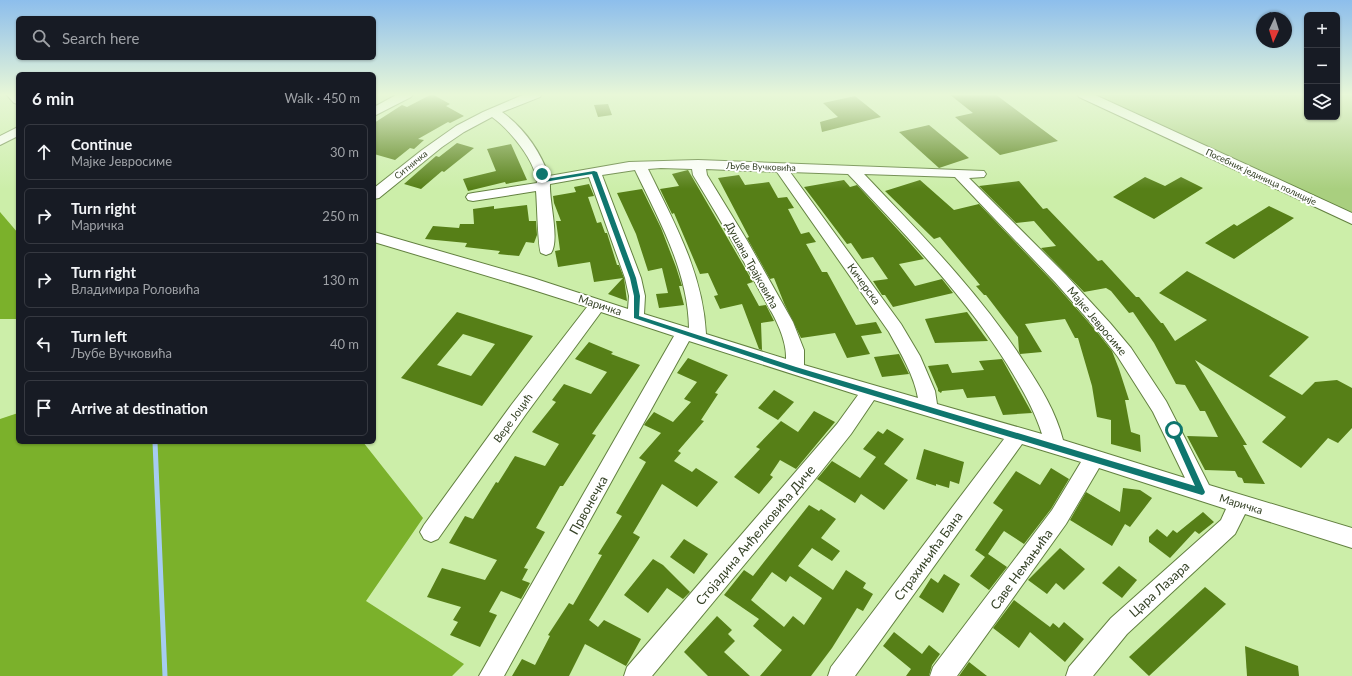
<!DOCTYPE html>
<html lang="en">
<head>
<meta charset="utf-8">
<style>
  body { margin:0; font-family:Lato,sans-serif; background:#20242c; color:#f1f3f6 }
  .controls { position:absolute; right:12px; top:12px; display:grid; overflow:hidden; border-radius:6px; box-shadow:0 1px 3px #0004 }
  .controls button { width:36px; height:36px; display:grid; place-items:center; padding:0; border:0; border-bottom:1px solid #363941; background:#171b24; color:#f1f3f6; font:20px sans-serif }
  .compass { position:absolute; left:1256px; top:12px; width:36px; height:36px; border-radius:50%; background:#171b24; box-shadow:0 1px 3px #0004; rotate:184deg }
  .stop { position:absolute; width:12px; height:12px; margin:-9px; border:3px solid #0f766e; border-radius:50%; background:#fff }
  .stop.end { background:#0f766e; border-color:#fff; box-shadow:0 1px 4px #0008 }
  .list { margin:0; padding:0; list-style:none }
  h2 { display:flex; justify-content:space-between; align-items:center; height:52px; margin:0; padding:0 16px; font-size:17px }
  h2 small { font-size:13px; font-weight:400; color:#9ea1a6 }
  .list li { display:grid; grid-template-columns:26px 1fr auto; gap:12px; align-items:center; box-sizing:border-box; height:56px; margin:0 8px 8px; padding:0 8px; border:1px solid #363941; border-radius:6px }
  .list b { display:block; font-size:15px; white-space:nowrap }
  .list p { margin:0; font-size:13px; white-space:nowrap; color:#9ea1a6 }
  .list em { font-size:13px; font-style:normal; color:#9ea1a6 }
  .icon { flex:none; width:22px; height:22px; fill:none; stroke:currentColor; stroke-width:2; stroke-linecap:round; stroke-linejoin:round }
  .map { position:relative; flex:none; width:1352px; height:676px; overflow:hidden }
  .search { position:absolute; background:#171b24; box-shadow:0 1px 3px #0004; left:16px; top:16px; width:360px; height:44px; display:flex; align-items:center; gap:10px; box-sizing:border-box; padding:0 14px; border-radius:6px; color:#9ea1a6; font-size:15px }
  .panel { position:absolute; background:#171b24; box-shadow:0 1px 3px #0004; left:16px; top:72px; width:360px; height:372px; border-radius:6px }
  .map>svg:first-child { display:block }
  .green { fill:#a9cf7f }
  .forest { fill:#7bb12b }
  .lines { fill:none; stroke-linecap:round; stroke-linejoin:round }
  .stream { stroke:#a6ccf2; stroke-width:5 }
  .building { fill:#567f17; fill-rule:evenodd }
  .minor-casing { stroke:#638140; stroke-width:2 }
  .minor { fill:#fff; fill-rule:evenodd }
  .route { fill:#0f766e }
  .labels { text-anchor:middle; stroke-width:4; stroke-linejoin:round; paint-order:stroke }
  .far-street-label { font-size:9px; fill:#354226; stroke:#fff }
  .street-label { font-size:11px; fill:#354226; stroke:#fff }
  .near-street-label { font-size:13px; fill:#354226; stroke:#fff }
</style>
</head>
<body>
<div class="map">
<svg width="1352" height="676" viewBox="0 0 1352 676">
  <rect width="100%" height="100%" fill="#cceea9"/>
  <path class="green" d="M1091,94H1307V117H1337V94H1352V213Z"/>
  <g class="forest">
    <path d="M0,212L18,233V319H0Z"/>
    <path d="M18,413V442H363L423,518L366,601L464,664L452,676H0V419Z"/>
  </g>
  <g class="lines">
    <path class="stream" d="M155,442L165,676"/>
  </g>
  <g class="building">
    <path d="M432,94L450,104L446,106L464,116L450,123L448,122L418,139L424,140L414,149L410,148L395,160L374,154V123L402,105L407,107Z"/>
    <path d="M949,94H995L1058,141L1000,155L955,117L973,113Z"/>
    <path d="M855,96L881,117L822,132L820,122L838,117L823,103Z"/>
    <path d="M608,104L612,115L598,117L594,105Z"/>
    <path d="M929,125L969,158L939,168L899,132Z"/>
    <path d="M457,143L474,148L444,172L442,171L421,189L404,184L436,156L439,157Z"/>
    <path d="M511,144L527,180L506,184L505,182L468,191L463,179L496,171L487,149Z"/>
    <path d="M688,170L753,282L747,284L759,306L766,305L774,321L761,323L762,350L759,349L742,304L720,309L714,296L718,295L708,273L700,274L674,213L672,214L660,189L679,186L672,174Z"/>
    <path d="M739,175L745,185L769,182L778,198L787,197L794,208L788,209L801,234L809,232L816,242L806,244L822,272H827L856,325L876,322L882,333L861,336L870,354L847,358L835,333L801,338L784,303L774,278L770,279L747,238L749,237L718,178Z"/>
    <path d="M1145,177L1165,186L1181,177L1203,188L1154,219L1113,197Z"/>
    <path d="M844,180L850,187L857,185L910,243L924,259L899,264L915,286L942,279L953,293L893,307L885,295H882L873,281L888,279L873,257L862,259L851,243L847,244L804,187Z"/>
    <path d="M920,180L954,210L979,204L1054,283L1097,332L1112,351L1119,369L1129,400H1125L1131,432L1140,435L1141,452L1111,444V420L1097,417L1092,386L1078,338H1075L1065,319L1025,324L1042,352L1020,354L1019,351L1018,337L986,295H984L976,286L980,285L976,280L940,237L934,239L885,191Z"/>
    <path d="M1019,181L1043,209L1047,208L1098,261L1102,260L1136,297H1139L1161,323H1163L1175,341L1207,320L1159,293L1187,271L1309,337L1269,376L1302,395L1315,382L1337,380L1352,388V428L1338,443L1328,438L1301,468L1262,442L1286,417L1195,360L1247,445H1243L1265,484L1244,483L1242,478L1238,477L1235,471L1205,470L1187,436L1218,437L1205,411H1200L1185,385L1176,384L1154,343L1133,312L1129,313L1111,291L1106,288L1084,292L1041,248L1056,246L1034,221L1016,223L979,186Z"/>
    <path d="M589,184L594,196L588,197L597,223L601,222L605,233H607L617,265H619L624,278L627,301L608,294L623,278L594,282L590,262L558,267L555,251L560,250L556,221H561L554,203L553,196L576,192L574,187Z"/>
    <path d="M642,189L661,228L676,267L682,286H679L684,305L659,308L656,294L668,293L662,268L648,271L636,234L617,193Z"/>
    <path d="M527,205L529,221H536L537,235L534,243L526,242L519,256L498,254L500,251L465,247L467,243L425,239L433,226L459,228L460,224H474L473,209L494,206V209Z"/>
    <path d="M1269,206L1294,218L1234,259L1205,243L1234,224L1237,226Z"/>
    <path d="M457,312L533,336L482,406L401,378ZM463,334L495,344L471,376L437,365Z"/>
    <path d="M967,312L988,341L935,343L925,319Z"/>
    <path d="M589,342L613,352L611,354L640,365L592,434L596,435L563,486H560L536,528L545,532L524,568L528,569L522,580L530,583L521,599L501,591L489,612L497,615L480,647L450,635L458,622L453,620L461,607L427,597L442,568L485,580L497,560L449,543L465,516L473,519L496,482L498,483L515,456L545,466L559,444L532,432L556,402L552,400L564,384L591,394L607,372L575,359Z"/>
    <path d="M899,354L909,374L882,377L874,357Z"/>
    <path d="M688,358L728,375L715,393L718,394L701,420L704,421L678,451L681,453L674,461L692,472L696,468L718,482L697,507L662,484L633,533L640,537L589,620L598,627L604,620L641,639L626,666L585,644L569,676H512L522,659L535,665L550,636L548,635L569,603L573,605L602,555L598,554L622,516L616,513L646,462L639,458L661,433L644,425L646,422L654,412L673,422L691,402L684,399L697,382L677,373Z"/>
    <path d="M1002,359L1032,413L1003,415L995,396L967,398L963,389L942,391L941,393L938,391V389L928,366L948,364L952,373L984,370L979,361Z"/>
    <path d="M774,390L794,402L778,420L758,408Z"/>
    <path d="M814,411L835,422L796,469L780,460L770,475L773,477L759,494L734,477L760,449L756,447L781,421L798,432Z"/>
    <path d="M887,429L904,439L884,464L908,480L884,510L861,494L855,503L817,479L832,461L860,478L876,457L863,449L878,431L883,434Z"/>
    <path d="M924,449L964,462L959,484L950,481L949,488L936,484V486L916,479Z"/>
    <path d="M1051,468L1069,479L1051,509L1024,544L1004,531L1001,535L988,554L1007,567L989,590L970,576L985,557L975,550L1003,510L993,503L1016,471L1040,485Z"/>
    <path d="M1123,488L1140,490L1152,498L1130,527L1125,524L1112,546L1070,520L1086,492L1120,512Z"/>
    <path d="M809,505L819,511L821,509L836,519L821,538L840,551L832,561L812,548L798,566L833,590L846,570L866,583L863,588L873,594L863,611L857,608L832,648L811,676H760L782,650L753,626L759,619L724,595L744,570L753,576ZM772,572L786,582L790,576L822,598L804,625L793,616L784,627L751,600Z"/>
    <path d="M1203,512L1214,522L1199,534L1195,531L1170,558L1149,542V537L1157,529L1167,537L1173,530L1177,533Z"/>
    <path d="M684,539L708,554L694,574L670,557Z"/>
    <path d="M1060,548L1085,569L1064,590L1056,583L1047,594L1028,580Z"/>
    <path d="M653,559L663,565L690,592L683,599L667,588L648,613L624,595Z"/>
    <path d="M1119,566L1137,580L1122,598L1102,583Z"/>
    <path d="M944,574L960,584L943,613L919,597L931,578L938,583Z"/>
    <path d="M1205,587L1226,604L1149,676L1129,657Z"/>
    <path d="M1014,600L1050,627L1053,623L1059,628L1064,622L1084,639L1065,662L1030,632L1019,648L993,628Z"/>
    <path d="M717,616L732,630L728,634L735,641L724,652L750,676H708L684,652Z"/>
    <path d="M894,632L922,654L929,645L940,654L932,665L929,676H906L911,669L883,646Z"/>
    <path d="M1245,646L1298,666L1299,676H1247Z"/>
    <path d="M969,662L987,676H959Z"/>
  </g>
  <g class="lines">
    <g class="minor-casing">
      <g id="minor">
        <path d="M6,94H18V104L14,103Z"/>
        <path d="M398,94H413L411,97L374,116V107Z"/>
        <path d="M525,94H542L540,97L502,112C524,128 540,151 549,176L629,162L698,160L984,171L986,174L984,177L969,178L1066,275L1110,323L1131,348L1166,401L1209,485L1352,528V548L1245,514L1235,534L1127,634L1093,676H1066L1069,667L1111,618L1221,520L1226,509L1099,468L1066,524L957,676H930L933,667L1052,510L1081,462L1022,444L855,676H828L831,667L1004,439L874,400L851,434L812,483L652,676H624L627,667L837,424L858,395L689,341L504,676H479L674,336L601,312L526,414L438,539L431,542L424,539L420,532L424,525L512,404L587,307L521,286L374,242V232L533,278L628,309L629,296L625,278L589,177L550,184C549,201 560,240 551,253L546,255L541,253C538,250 537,200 536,191L473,201L468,200L466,197L468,194L473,193L537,183C536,161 509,129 492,117L464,132L442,147L379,198L374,199V188L422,150L456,126L483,112ZM661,168L692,169L693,175C715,211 736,247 756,284C768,307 787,333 786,359L706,334C703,273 674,222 648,169ZM706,169L777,172L889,332C900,352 914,375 918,398L804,365V350L793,322L748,242L707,175ZM635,170C659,220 688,271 689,328L644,314L645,296L641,278L602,175ZM790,172L848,174C905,234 963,294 1007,364C1021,387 1034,409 1042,434L937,404L935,391L920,356L901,324ZM864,174L955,177L1055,282L1098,331L1118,357L1153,412L1185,478L1063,440C1056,412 1040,386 1024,362C979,292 921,234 864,174Z"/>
        <path d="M1077,94H1093L1352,213V224L1079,97Z"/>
        <path d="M18,127V136L0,145V136Z"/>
      </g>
    </g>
    <use href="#minor" class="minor"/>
  </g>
  <linearGradient id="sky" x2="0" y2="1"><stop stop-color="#8dbeec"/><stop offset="0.5" stop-color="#e8f7d8"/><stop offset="1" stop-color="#e8f7d8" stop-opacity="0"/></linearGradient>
  <rect width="1352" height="189" fill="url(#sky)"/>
  <path class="route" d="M594,171L597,172L636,278L640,296L639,316L796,367L1195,486L1170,430L1174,427L1177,430L1205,492L1204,494L1202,495L795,372L634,318V296L630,278L592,174L544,182L541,181L539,174L544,173L546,179Z"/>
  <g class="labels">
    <g class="far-street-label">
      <text transform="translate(411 165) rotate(-39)" y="3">Ситничка</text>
      <text transform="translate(761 167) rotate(2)" y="3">Љубе Вучковића</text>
      <text transform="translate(1261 177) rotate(25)" y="3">Посебних јединица полиције</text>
    </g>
    <g class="street-label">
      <text transform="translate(752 265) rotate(61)" y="4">Душана Трајковића</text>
      <text transform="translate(864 284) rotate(54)" y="4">Кичерска</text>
      <text transform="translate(600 305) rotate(18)" y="4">Маричка</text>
      <text transform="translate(1097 321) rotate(50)" y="4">Мајке Јевросиме</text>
      <text transform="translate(513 418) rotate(-54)" y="4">Вере Јоцић</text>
      <text transform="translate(1241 504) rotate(17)" y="4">Маричка</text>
    </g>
    <g class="near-street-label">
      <text transform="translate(588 505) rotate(-61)" y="5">Првонечка</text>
      <text transform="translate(755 535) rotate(-50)" y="5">Стојадина Анђелковића Диче</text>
      <text transform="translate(928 556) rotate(-54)" y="5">Страхињића Бана</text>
      <text transform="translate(1021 569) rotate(-54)" y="5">Саве Немањића</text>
      <text transform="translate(1159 589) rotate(-42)" y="5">Цара Лазара</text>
    </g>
  </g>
</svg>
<div class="controls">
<button>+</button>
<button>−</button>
<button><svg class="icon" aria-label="layers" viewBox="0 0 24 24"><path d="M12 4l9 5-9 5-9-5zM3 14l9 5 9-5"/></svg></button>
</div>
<svg class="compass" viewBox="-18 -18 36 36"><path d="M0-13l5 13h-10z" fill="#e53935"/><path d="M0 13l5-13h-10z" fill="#9ea1a6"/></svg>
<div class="stop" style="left:1174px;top:430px"></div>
<div class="stop end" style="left:542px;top:174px"></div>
<div class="search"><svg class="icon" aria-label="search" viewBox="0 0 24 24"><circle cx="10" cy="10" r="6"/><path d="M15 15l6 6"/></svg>Search here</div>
<section class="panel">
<h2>6 min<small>Walk · 450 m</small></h2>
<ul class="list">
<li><svg class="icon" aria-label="ahead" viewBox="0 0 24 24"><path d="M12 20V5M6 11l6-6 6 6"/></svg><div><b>Continue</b><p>Мајке Јевросиме</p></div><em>30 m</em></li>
<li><svg class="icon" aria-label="right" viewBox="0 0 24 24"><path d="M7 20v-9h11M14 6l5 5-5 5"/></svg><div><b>Turn right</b><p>Маричка</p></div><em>250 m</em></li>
<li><svg class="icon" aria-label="right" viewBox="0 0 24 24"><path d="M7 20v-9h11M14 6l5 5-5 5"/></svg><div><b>Turn right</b><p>Владимира Роловића</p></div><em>130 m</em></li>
<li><svg class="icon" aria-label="left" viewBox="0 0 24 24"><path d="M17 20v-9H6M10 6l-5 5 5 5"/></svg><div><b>Turn left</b><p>Љубе Вучковића</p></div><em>40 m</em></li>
<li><svg class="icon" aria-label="arrive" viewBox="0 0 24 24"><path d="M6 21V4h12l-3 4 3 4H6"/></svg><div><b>Arrive at destination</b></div></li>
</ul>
</section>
</div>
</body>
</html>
